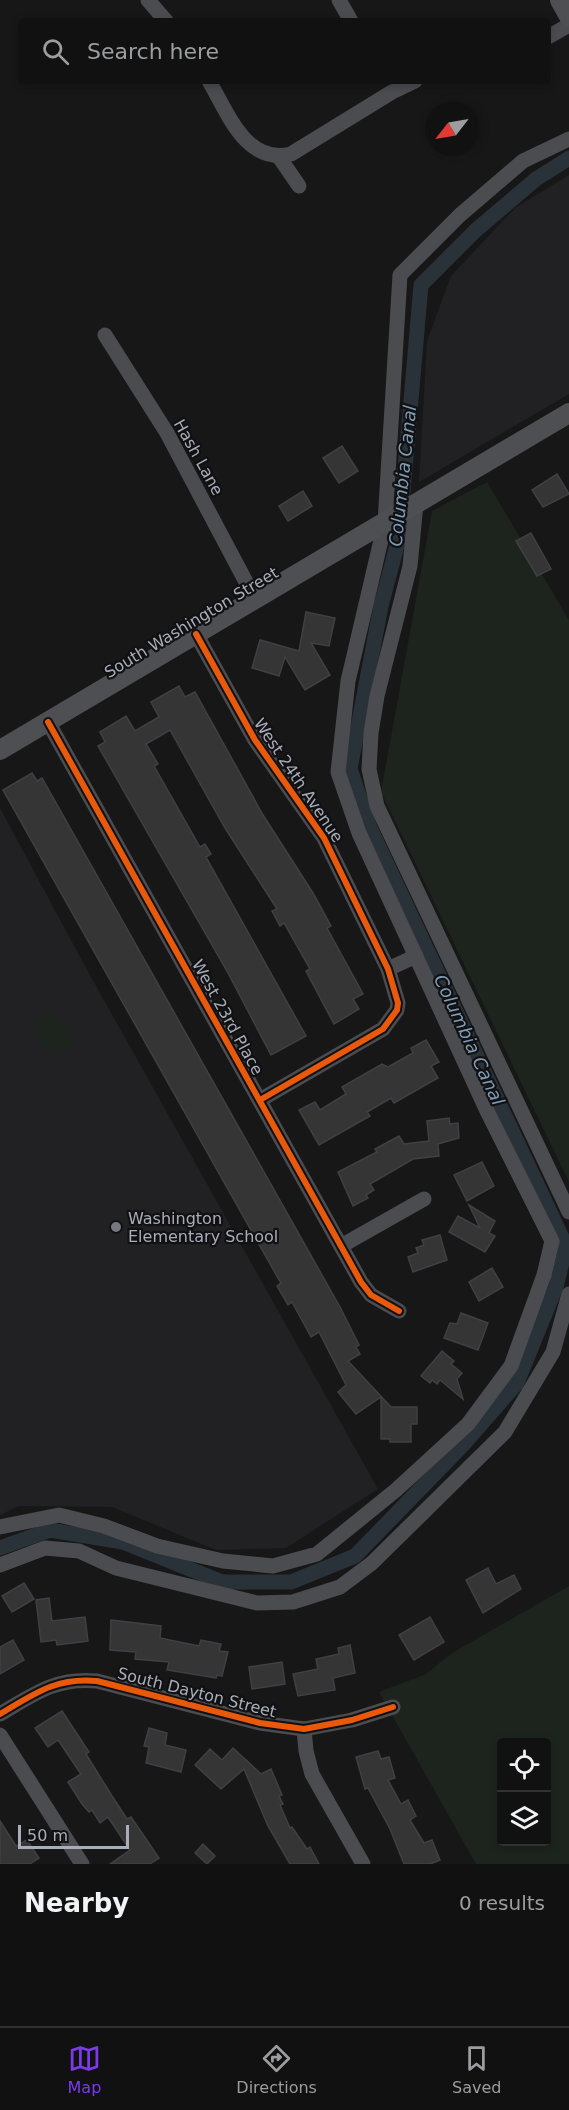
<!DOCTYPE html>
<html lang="en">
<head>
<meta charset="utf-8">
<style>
  body { margin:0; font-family:"DejaVu Sans",sans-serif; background:#1e1f1f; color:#f1f3f6 }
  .controls { position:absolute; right:18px; bottom:18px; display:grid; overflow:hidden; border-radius:6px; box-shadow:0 3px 9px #0003 }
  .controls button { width:54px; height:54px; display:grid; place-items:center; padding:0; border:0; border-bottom:2px solid #303131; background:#111; color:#f1f3f6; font:30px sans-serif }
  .compass { position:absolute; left:425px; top:102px; width:54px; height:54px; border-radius:50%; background:#111; box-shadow:0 3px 9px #0003; rotate:239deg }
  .scale { position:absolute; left:18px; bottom:15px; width:111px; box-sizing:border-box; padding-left:6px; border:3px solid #a8adb8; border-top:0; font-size:16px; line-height:21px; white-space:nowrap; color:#a8adb8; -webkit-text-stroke:4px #111113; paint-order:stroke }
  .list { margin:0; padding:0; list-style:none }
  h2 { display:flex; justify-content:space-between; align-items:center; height:78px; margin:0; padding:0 24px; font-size:26px }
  h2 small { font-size:20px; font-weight:400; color:#9c9d9f }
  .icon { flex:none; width:33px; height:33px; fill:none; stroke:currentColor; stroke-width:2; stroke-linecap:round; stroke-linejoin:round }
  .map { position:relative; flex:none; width:569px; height:1864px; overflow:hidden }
  .search { position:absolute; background:#111; box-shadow:0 3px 9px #0003; left:18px; right:18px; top:18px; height:66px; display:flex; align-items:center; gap:15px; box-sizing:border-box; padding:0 21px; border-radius:6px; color:#9c9d9f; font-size:22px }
  .sheet { height:162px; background:#111 }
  nav { display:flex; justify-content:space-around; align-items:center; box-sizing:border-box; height:84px; border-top:2px solid #303131; background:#111; font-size:16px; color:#9c9d9f }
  nav a { display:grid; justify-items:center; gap:3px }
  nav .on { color:#7c3aed }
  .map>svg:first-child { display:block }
  .built { fill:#212123 }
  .green { fill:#1d241e; fill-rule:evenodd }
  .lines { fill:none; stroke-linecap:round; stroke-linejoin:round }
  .canal { stroke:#2a3239; stroke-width:15 }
  .building { fill:#353536; stroke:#3f4043; stroke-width:1.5 }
  .minor { stroke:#4b4c50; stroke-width:15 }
  .major { stroke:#4d4f52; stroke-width:20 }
  .cycleway-casing { stroke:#111113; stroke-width:10 }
  .cycleway { stroke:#e8590c; stroke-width:6 }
  .poi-dot { fill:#757880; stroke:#111113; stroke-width:2 }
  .labels { text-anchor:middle; stroke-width:4.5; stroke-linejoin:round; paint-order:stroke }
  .street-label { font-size:16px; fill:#a8adb8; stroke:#111113 }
  .poi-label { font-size:16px; fill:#a8adb8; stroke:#111113; text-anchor:start }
  .water-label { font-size:18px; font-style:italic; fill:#7f9bb3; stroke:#111113 }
</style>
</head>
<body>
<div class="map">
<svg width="569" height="1864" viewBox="0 0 569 1864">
  <rect width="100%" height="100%" fill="#171717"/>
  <g class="built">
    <path d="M569,175V394L419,482L427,341L451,276L515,208Z"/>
    <path d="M0,808L86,968L378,1489L286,1548L216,1550L112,1507L19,1506L0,1515Z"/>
  </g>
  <g class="green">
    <path d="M487,482L569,620V1182L381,792L432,511Z"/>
    <path d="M55,1010L75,1043L51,1057L32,1024Z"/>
    <path d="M569,1586V1864H476L379,1692L426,1674L452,1653ZM502,1742H546V1842H502Z"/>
  </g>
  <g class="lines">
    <path class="canal" d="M0,1548L50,1530L123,1542L222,1582H291L355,1556L461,1447L517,1383L556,1287L566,1246L370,828L350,769L381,606L399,538L421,285L475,231L536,179L569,158"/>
  </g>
  <g class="building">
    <path d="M342,446L358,471L339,483L323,458Z"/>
    <path d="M557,474L569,494L543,507L532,490Z"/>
    <path d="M303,491L312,506L288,521L279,506Z"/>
    <path d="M531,533L551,569L537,576L516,541Z"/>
    <path d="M306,612L335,618L329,646L311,643L330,675L305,690L285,657L279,676L252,668L260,640L299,651Z"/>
    <path d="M179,686L185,697L195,692L263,815L313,893L331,926L327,928L363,994L353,999L359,1009L334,1024L306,971L310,969L284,923L280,926L272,911L277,909L225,828L170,730L146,744L158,764L154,766L200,847L205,844L211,854L206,857L306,1036L271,1055L228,973L98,746L105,742L100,732L126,716L135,731L159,717L151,702Z"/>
    <path d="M32,773L37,781L42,778L340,1307L359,1345L356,1347L360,1354L348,1361L391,1407H417V1424H411V1442H390V1439H381V1397L356,1414L338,1392L346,1385L319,1332L311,1337L292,1302L288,1305L277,1286L281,1283L278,1278L3,790Z"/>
    <path d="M426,1040L439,1062L431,1066L438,1078L394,1103L391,1098L367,1112L370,1116L319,1145L299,1110L315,1102L320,1110L346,1094L342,1087L382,1064L388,1067L413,1053L411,1048Z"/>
    <path d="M449,1118L450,1124L458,1123L459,1138L438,1144L439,1156L413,1159L370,1184L374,1190L366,1195L368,1198L353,1206L338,1172L377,1152L375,1149L399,1136L404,1144L429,1141L427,1121Z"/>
    <path d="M482,1162L494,1186L467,1201L454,1175Z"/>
    <path d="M469,1205L495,1221L489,1233L495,1236L485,1252L449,1232L458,1216L480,1228Z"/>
    <path d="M440,1235L447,1260L413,1272L408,1257L418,1253L416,1248L424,1245L422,1240Z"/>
    <path d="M492,1268L503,1287L479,1301L469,1282Z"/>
    <path d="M461,1313L488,1323L478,1350L444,1338L450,1323L457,1324Z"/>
    <path d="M442,1351L454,1361L451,1364L462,1373L457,1379L463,1399L440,1380L437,1384L432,1380L430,1383L421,1376Z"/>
    <path d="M488,1568L496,1584L514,1575L521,1589L483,1613L466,1580Z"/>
    <path d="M24,1583L34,1599L12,1612L2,1596Z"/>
    <path d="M49,1598L52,1621L85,1617L88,1641L57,1645L56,1640L41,1642L36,1600Z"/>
    <path d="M430,1617L444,1642L414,1660L399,1635Z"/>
    <path d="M111,1620L161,1626L160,1638L199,1646L201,1640L221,1644L219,1651L228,1652L222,1676L217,1675L216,1678L167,1670L169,1662L135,1659L136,1652L110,1650Z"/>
    <path d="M13,1640L24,1660L0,1674V1647Z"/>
    <path d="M350,1645L355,1673L333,1678L335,1690L298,1696L293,1674L318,1669L316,1659L339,1654L338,1648Z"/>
    <path d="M282,1662L285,1684L252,1689L249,1667Z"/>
    <path d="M62,1711L89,1752L86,1754L112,1796L127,1819L131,1817L159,1858L150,1864H110L130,1850L108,1817L100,1823L92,1810L89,1812L82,1804L68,1782L81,1774L58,1740L48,1747L35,1728Z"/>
    <path d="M149,1728L167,1733L165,1745L186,1750L181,1772L146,1763L149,1747L144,1746Z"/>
    <path d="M233,1748L261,1774L271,1769L282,1795L279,1796L283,1804L280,1805L290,1828L292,1827L307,1849L310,1847L319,1864H290L268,1826L244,1769L221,1789L195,1765L210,1749L222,1760Z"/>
    <path d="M378,1751L381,1759L389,1757L395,1778L388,1780L401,1804L408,1800L416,1816L410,1820L424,1843L432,1840L440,1860L430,1864H404L390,1829L368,1788L365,1789L356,1757Z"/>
    <path d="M0,1821L16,1846L27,1840L39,1858L30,1864H0Z"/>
    <path d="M203,1844L215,1856L207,1864L195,1853Z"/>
  </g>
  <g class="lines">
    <g class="minor">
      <path d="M148,0L166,21"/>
      <path d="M339,0L351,21"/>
      <path d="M548,37L569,25"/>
      <path d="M209,81C228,113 246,165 291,154L392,92L415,81"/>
      <path d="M279,157L299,186"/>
      <path d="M105,335L167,433L255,599"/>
      <path d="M416,504L410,566L377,696L371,733L369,769L377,806L569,1212"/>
      <path d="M196,634L255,740L324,838L388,969L398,1003L397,1010L383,1029L260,1100"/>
      <path d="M48,722L361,1282L371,1295L399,1311"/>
      <path d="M388,969L416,956"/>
      <path d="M341,1246L424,1199"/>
      <path d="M0,1527L59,1515L104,1526L157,1546L223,1561L273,1566L317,1554L396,1490L468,1424L511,1366L544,1275L552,1241L488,1113L359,833L338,772L348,681L385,523L400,275L460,215L523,161L569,139"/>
      <path d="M0,1565L45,1548L79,1551L116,1568L257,1603L293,1602L340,1587L372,1563L505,1432L553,1352L569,1294"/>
      <path d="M0,1714C34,1694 56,1677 97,1681L260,1723L304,1729L352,1720L393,1707"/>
      <path d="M304,1729L306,1751L312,1774L363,1864"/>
      <path d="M0,1735L82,1864"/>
    </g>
    <g class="major">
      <path d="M560,0L569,16"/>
      <path d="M0,750L569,413"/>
    </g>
    <g class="cycleway-casing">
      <g id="cycleway">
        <path d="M196,634L255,740L324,838L388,969L398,1003L397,1010L383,1029L260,1100"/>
        <path d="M48,722L361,1282L371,1295L399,1311"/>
        <path d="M0,1714C34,1694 56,1677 97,1681L260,1723L304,1729L352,1720L393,1707"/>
      </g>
    </g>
    <use href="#cycleway" class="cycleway"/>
  </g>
  <circle class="poi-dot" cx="116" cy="1227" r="6"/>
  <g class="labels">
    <g class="street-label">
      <text transform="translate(199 457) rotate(61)" y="6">Hash Lane</text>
      <text transform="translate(191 622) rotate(-31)" y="6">South Washington Street</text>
      <text transform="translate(299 780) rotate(56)" y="6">West 24th Avenue</text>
      <text transform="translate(228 1017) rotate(61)" y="6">West 23rd Place</text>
      <text transform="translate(197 1692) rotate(14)" y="6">South Dayton Street</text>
    </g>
    <g class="poi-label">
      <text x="128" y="1224">Washington<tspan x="128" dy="18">Elementary School</tspan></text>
    </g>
    <g class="water-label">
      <text transform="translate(403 476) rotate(-84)" y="6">Columbia Canal</text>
      <text transform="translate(469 1040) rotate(65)" y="6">Columbia Canal</text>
    </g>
  </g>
</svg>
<div class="controls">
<button><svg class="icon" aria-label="locate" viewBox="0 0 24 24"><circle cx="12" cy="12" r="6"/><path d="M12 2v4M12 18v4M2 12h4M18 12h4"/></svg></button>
<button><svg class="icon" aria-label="layers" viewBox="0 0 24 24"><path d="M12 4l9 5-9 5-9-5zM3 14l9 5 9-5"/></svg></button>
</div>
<svg class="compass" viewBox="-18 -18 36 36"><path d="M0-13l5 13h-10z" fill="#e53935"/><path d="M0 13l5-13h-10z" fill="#9c9d9f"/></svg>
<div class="scale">50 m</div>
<div class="search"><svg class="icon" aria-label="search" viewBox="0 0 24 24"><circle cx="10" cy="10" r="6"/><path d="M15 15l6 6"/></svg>Search here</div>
</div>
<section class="sheet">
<h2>Nearby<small>0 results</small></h2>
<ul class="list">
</ul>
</section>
<nav>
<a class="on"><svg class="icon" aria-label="map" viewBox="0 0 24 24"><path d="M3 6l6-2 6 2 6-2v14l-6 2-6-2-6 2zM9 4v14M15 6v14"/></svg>Map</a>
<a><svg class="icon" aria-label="directions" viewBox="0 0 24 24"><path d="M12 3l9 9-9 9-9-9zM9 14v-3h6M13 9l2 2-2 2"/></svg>Directions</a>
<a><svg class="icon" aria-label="saved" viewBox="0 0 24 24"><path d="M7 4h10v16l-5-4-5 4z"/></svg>Saved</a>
</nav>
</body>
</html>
